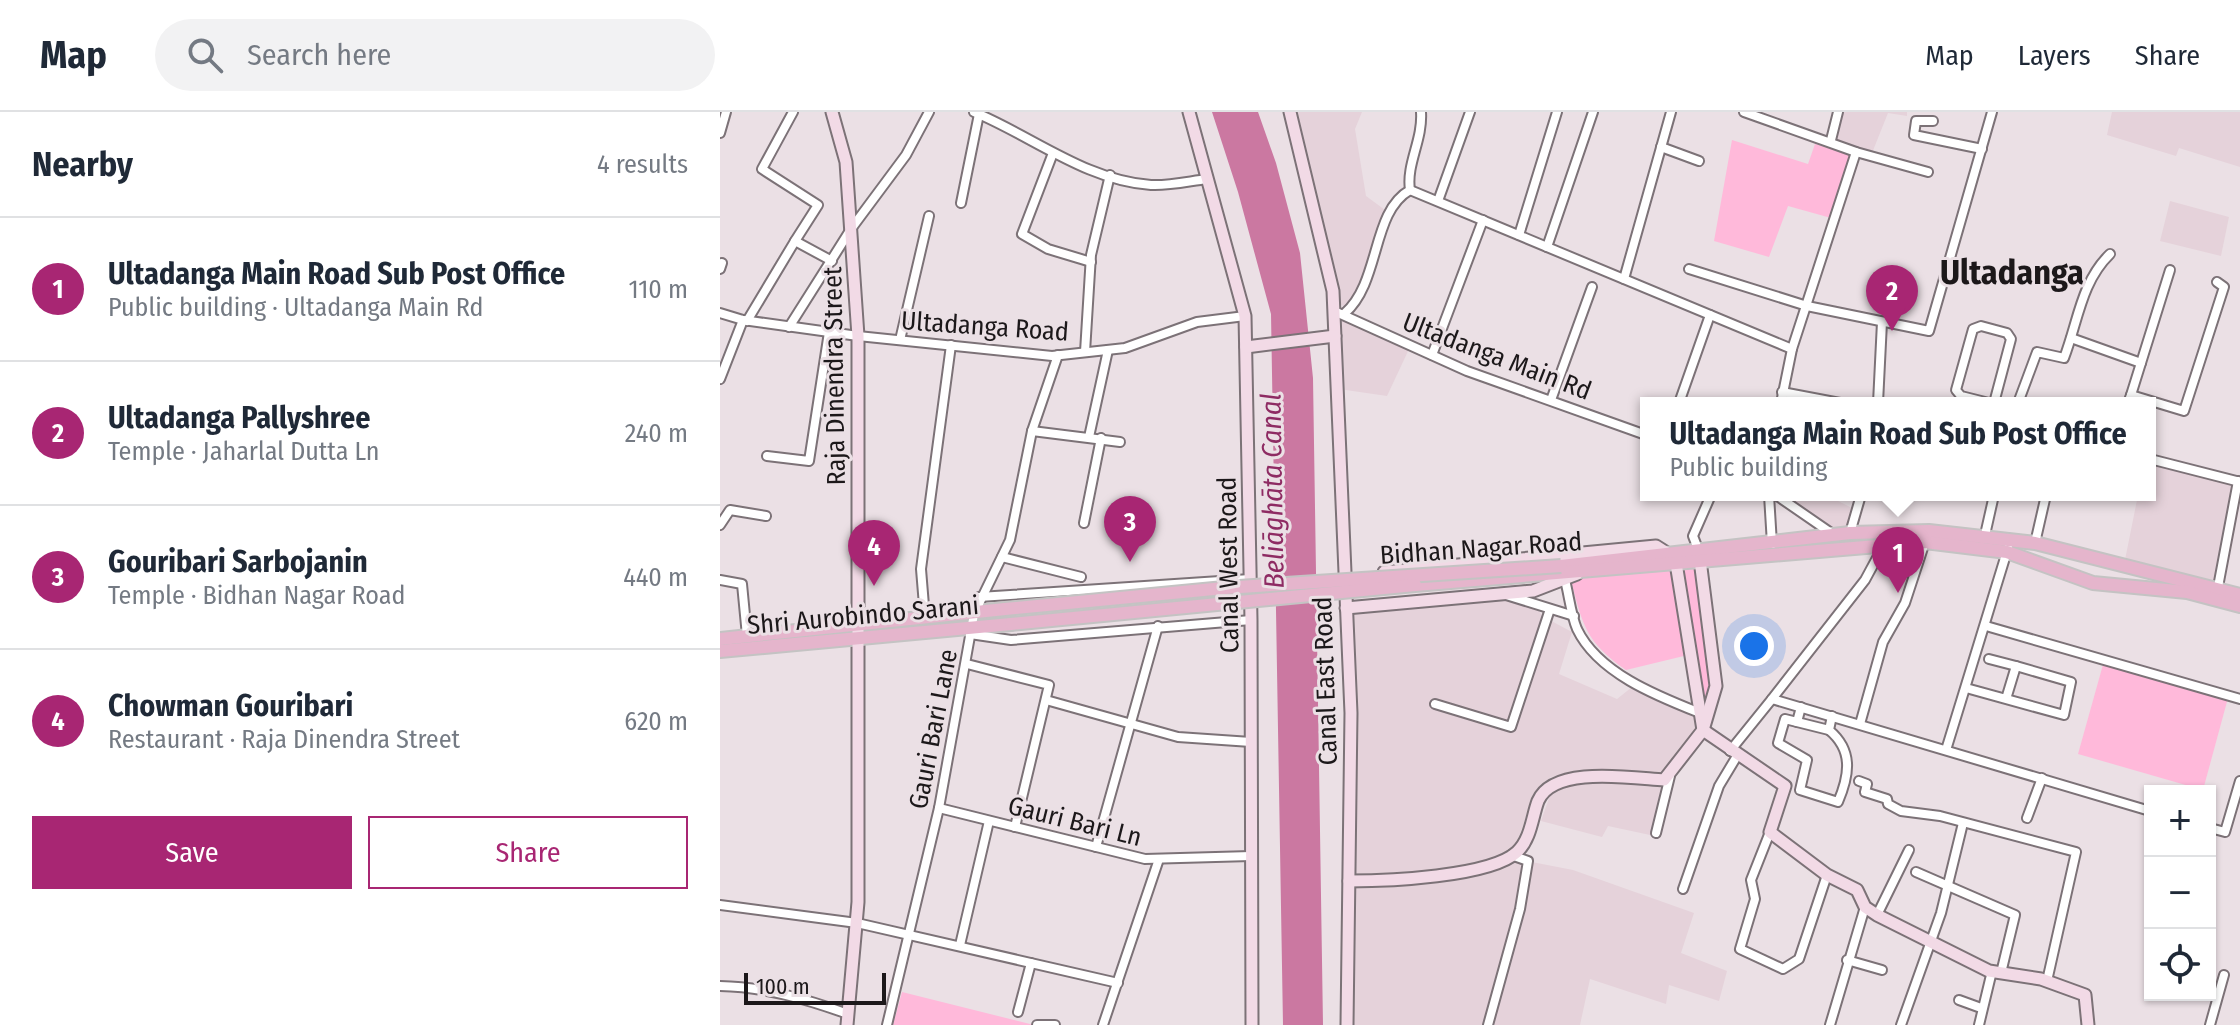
<!DOCTYPE html>
<html lang="en">
<head>
<meta charset="utf-8">
<style>
  body { margin:0; font-family:"Fira Sans Condensed",sans-serif; background:#f2f2f3; color:#1f2937 }
  .controls { position:absolute; right:24px; bottom:24px; display:grid; overflow:hidden; border-radius:0px; box-shadow:0 2px 6px #0004 }
  .controls button { width:72px; height:72px; display:grid; place-items:center; padding:0; border:0; border-bottom:2px solid #e0e1e3; background:#fff; color:#1f2937; font:40px sans-serif }
  .scale { position:absolute; left:24px; bottom:20px; width:142px; box-sizing:border-box; padding-left:8px; border:4px solid #1c181a; border-top:0; font-size:22px; line-height:28px; white-space:nowrap; color:#1c181a; -webkit-text-stroke:6px #ebe0e5; paint-order:stroke }
  .you { position:absolute; left:1034px; top:534px; width:28px; height:28px; margin:-20px; border:6px solid #fff; border-radius:50%; background:#1a73e8; box-shadow:0 0 0 12px #1a73e833 }
  .badge { display:grid; place-items:center; width:52px; height:52px; border-radius:50%; background:#a82673; color:#fff; font-size:26px; font-weight:700 }
  .pin { position:absolute; translate:-50% -66px; filter:drop-shadow(0 2px 4px #0008) }
  .pin::after { content:''; position:absolute; top:42px; width:28px; height:24px; background:inherit; clip-path:polygon(0 0,100% 0,50% 100%) }
  .popup { position:absolute; left:920px; top:285px; width:516px; height:104px; box-sizing:border-box; display:grid; place-content:center; border-radius:0px; background:#fff; filter:drop-shadow(0 2px 6px #0005); font-size:26px; white-space:nowrap; color:#747a83 }
  .popup b { font-size:30px; color:#1f2937 }
  .popup::after { content:''; position:absolute; left:50%; top:100%; margin-left:-16px; border:16px solid transparent; border-top-color:#fff }
  .list { margin:0; padding:0; list-style:none }
  h2 { display:flex; justify-content:space-between; align-items:center; height:104px; margin:0; padding:0 32px; font-size:34px }
  h2 small { font-size:26px; font-weight:400; color:#747a83 }
  .list li { display:grid; grid-template-columns:52px 1fr auto; gap:24px; align-items:center; box-sizing:border-box; height:144px; padding:0 32px; border-top:2px solid #e0e1e3 }
  .list b { display:block; font-size:30px; white-space:nowrap }
  .list p { margin:0; font-size:26px; white-space:nowrap; color:#747a83 }
  .list em { font-size:26px; font-style:normal; color:#747a83 }
  .actions { display:flex; gap:16px; padding:24px 32px }
  .actions a { flex:1; padding:18px 0; border:2px solid #a82673; border-radius:0px; text-align:center; font-size:28px; color:#a82673 }
  .actions .main { background:#a82673; color:#fff }
  .icon { flex:none; width:44px; height:44px; fill:none; stroke:currentColor; stroke-width:2; stroke-linecap:round; stroke-linejoin:round }
  .map { position:relative; flex:none; width:1520px; height:913px; overflow:hidden }
  header { display:flex; align-items:center; gap:48px; box-sizing:border-box; height:112px; padding:0 40px; background:#fff; border-bottom:2px solid #e0e1e3 }
  header strong { font-size:38px }
  nav { display:flex; gap:44px; margin-inline-start:auto; font-size:28px }
  .search { width:560px; height:72px; background:#f2f2f3; display:flex; align-items:center; gap:20px; box-sizing:border-box; padding:0 28px; border-radius:44px; color:#747a83; font-size:30px }
  main { display:flex }
  aside { flex:1; background:#fff }
  .map>svg:first-child { display:block }
  .built { fill:#e5d2da }
  .green { fill:#ffb9da }
  .water { fill:#cb78a1 }
  .lines { fill:none; stroke-linecap:round; stroke-linejoin:round }
  .street-casing { stroke:#7c7277; stroke-width:12 }
  .secondary-casing { stroke:#7c7277; stroke-width:15 }
  .primary-casing { stroke:#c4c3c3; stroke-width:16 }
  .street { stroke:#fff; stroke-width:8 }
  .secondary { stroke:#f2dae6; stroke-width:11 }
  .primary { stroke:#e5b5cc; stroke-width:12 }
  .primary-bridge-casing { stroke:#c4c3c3; stroke-width:16; stroke-linecap:butt }
  .primary-bridge { stroke:#e5b5cc; stroke-width:12 }
  .labels { text-anchor:middle; stroke-width:6; stroke-linejoin:round; paint-order:stroke }
  .street-label { font-size:26px; fill:#1c181a; stroke:#ebe0e5 }
  .water-label { font-size:28px; font-style:italic; fill:#8e2b63; stroke:#ebe0e5 }
  .district-label { font-size:34px; font-weight:bold; fill:#1c181a; stroke:#ebe0e5 }
</style>
</head>
<body>
<header>
<strong>Map</strong>
<div class="search"><svg class="icon" aria-label="search" viewBox="0 0 24 24"><circle cx="10" cy="10" r="6"/><path d="M15 15l6 6"/></svg>Search here</div>
<nav><a>Map</a><a>Layers</a><a>Share</a></nav>
</header>
<main>
<aside>
<h2>Nearby<small>4 results</small></h2>
<ul class="list">
<li><span class="badge">1</span><div><b>Ultadanga Main Road Sub Post Office</b><p>Public building · Ultadanga Main Rd</p></div><em>110 m</em></li>
<li><span class="badge">2</span><div><b>Ultadanga Pallyshree</b><p>Temple · Jaharlal Dutta Ln</p></div><em>240 m</em></li>
<li><span class="badge">3</span><div><b>Gouribari Sarbojanin</b><p>Temple · Bidhan Nagar Road</p></div><em>440 m</em></li>
<li><span class="badge">4</span><div><b>Chowman Gouribari</b><p>Restaurant · Raja Dinendra Street</p></div><em>620 m</em></li>
</ul>
<div class="actions"><a class="main">Save</a><a>Share</a></div>
</aside>
<div class="map">
<svg width="1520" height="913" viewBox="0 0 1520 913">
  <rect width="100%" height="100%" fill="#ebe0e5"/>
  <g class="built">
    <path d="M575,0H642L635,17L646,84L665,98L650,151L637,183L626,195L619,192Z"/>
    <path d="M1120,0H1187V4L1168,1L1152,41L1113,26Z"/>
    <path d="M1392,0H1520V55L1459,36L1456,44L1387,23Z"/>
    <path d="M1450,89L1509,105L1501,144L1440,129Z"/>
    <path d="M618,203L690,235L667,284L619,277Z"/>
    <path d="M1430,350L1514,371L1495,476L1404,453L1418,383H1430Z"/>
    <path d="M1063,383H1116L1115,386L1110,385L1134,397L1125,428L1104,409Z"/>
    <path d="M809,483L822,504L852,520L839,562L897,587L912,575L973,604L977,616L942,662L861,660L831,665L814,681L796,734L784,743L746,755L634,764L631,502Z"/>
    <path d="M944,668L945,678L930,723L888,714L882,725L821,709L833,675L849,669Z"/>
    <path d="M791,746L853,758L974,801L961,841L1007,859L999,889L949,873L946,892L870,867L860,913H629L631,771L693,768Z"/>
  </g>
  <g class="green">
    <path d="M1012,28L1088,52L1095,32L1131,43L1111,106L1068,94L1049,145L994,129Z"/>
    <path d="M978,449L993,570L985,609L960,452Z"/>
    <path d="M953,453L968,543L906,558C866,530 863,514 851,469L867,462Z"/>
    <path d="M1384,549L1508,586L1483,678L1358,642Z"/>
    <path d="M182,880L314,913H173Z"/>
  </g>
  <path class="water" d="M492,0H538L556,51L580,141L593,266L603,913H563L551,202L518,80Z"/>
  <g class="lines">
    <g class="street-casing">
      <g id="street">
        <path d="M73,0L42,57L98,93L75,129"/>
        <path d="M254,0C312,24 367,69 431,73C449,74 470,69 487,67"/>
        <path d="M1024,0L1136,40L1208,60"/>
        <path d="M1213,9H1196L1194,23L1262,37"/>
        <path d="M0,21L6,0"/>
        <path d="M1111,28L1118,0"/>
        <path d="M941,35L979,49"/>
        <path d="M333,41L302,122L328,137L371,150"/>
        <path d="M690,78L1072,237"/>
        <path d="M718,89L750,0"/>
        <path d="M241,91L259,2"/>
        <path d="M799,123L837,0"/>
        <path d="M827,135L873,0"/>
        <path d="M0,157L2,151"/>
        <path d="M969,157L1087,194L1209,219L1272,0"/>
        <path d="M904,167L951,0"/>
        <path d="M614,199L747,259L926,323"/>
        <path d="M0,201L23,208L138,224L332,244L405,236L477,210L525,204"/>
        <path d="M625,201C661,169 651,100 690,78C686,52 703,28 701,0"/>
        <path d="M27,209L75,129L112,149"/>
        <path d="M69,215L131,117L186,43L209,0"/>
        <path d="M1351,226L1421,251"/>
        <path d="M180,228L209,104"/>
        <path d="M365,240L371,143L390,63"/>
        <path d="M712,243L763,108"/>
        <path d="M0,267L23,208"/>
        <path d="M1062,280L1120,291"/>
        <path d="M1411,283L1450,158"/>
        <path d="M831,288L872,175"/>
        <path d="M959,291L990,203"/>
        <path d="M1061,291L1072,237L1136,40"/>
        <path d="M1158,291L1162,210"/>
        <path d="M1269,291L1241,284L1236,278L1253,217L1261,214L1287,221L1291,227L1274,291"/>
        <path d="M1298,291L1317,240L1344,246C1358,210 1361,170 1390,142"/>
        <path d="M1408,291L1411,283L1464,299L1504,175L1497,170"/>
        <path d="M312,319L400,330"/>
        <path d="M369,325L388,238"/>
        <path d="M47,344L89,349L109,220"/>
        <path d="M1430,347L1520,370"/>
        <path d="M1049,383L1052,432"/>
        <path d="M1056,383L1114,423"/>
        <path d="M364,411L381,326"/>
        <path d="M0,413L10,398L46,404"/>
        <path d="M1130,421L1141,383"/>
        <path d="M1265,423L1274,383"/>
        <path d="M1315,431L1326,383"/>
        <path d="M978,437L973,424L991,383"/>
        <path d="M282,445L361,465"/>
        <path d="M0,468L22,472L27,524"/>
        <path d="M845,468C849,483 851,503 857,517C878,561 937,584 980,601"/>
        <path d="M1498,475L1518,369"/>
        <path d="M786,483L854,504"/>
        <path d="M259,485L530,467"/>
        <path d="M205,506L201,457L231,233"/>
        <path d="M1266,514L1520,587"/>
        <path d="M250,522L291,528L531,508"/>
        <path d="M1269,547L1296,554"/>
        <path d="M247,552L329,573L295,715"/>
        <path d="M1246,576L1344,603L1351,570L1296,554L1286,587"/>
        <path d="M1052,587L1145,468L1165,431"/>
        <path d="M326,588L458,625L531,630"/>
        <path d="M715,592L791,615L830,497"/>
        <path d="M1081,595L1077,610L1065,607L1058,631L1087,648L1080,678L1118,690C1130,662 1133,638 1109,618L1112,604"/>
        <path d="M1077,610L1109,618"/>
        <path d="M1140,612L1163,530L1185,491L1205,430"/>
        <path d="M1226,638L1288,436"/>
        <path d="M1010,639L1052,587L1430,699"/>
        <path d="M1139,669L1147,672L1145,680L1167,687L1168,692L1181,699L1220,704L1356,740L1327,869"/>
        <path d="M219,696L425,747L531,744"/>
        <path d="M1307,706L1322,666"/>
        <path d="M1490,716L1505,720L1520,669"/>
        <path d="M1050,720L1031,768L1035,787L1020,837L1063,857L1079,847L1107,763"/>
        <path d="M936,721L950,664"/>
        <path d="M376,735L438,514"/>
        <path d="M1196,760L1295,803L1281,861"/>
        <path d="M963,777L999,674L1017,644"/>
        <path d="M0,793L137,811L398,871"/>
        <path d="M1157,803L1189,738"/>
        <path d="M240,833L269,709"/>
        <path d="M1127,848L1162,858"/>
        <path d="M0,874C45,875 86,887 128,902"/>
        <path d="M1239,888L1261,896"/>
        <path d="M298,900L311,851"/>
        <path d="M167,913L219,696L254,502L290,428L312,319L338,243"/>
        <path d="M317,913H335"/>
        <path d="M383,913L439,747"/>
        <path d="M768,913L800,797L808,749L791,743"/>
        <path d="M1110,913L1145,795"/>
        <path d="M1181,913L1221,801L1243,711"/>
        <path d="M1259,913L1272,859"/>
        <path d="M1490,913L1504,863"/>
      </g>
    </g>
    <g class="secondary-casing">
      <g id="secondary">
        <path d="M112,0L126,50L138,224V790L127,913"/>
        <path d="M469,0L525,204L531,508L532,913"/>
        <path d="M570,0L613,179L631,601L627,913"/>
        <path d="M526,235L615,224"/>
        <path d="M955,445L983,618L1065,674L1050,720L1107,763L1137,778L1145,795L1157,803L1269,859L1321,867L1365,883L1368,913"/>
        <path d="M664,460L936,434L947,441"/>
        <path d="M626,496L813,479L857,462"/>
        <path d="M629,769C666,769 770,765 797,740C811,727 812,705 818,689C833,653 912,666 944,668L983,618L996,574L979,440"/>
      </g>
    </g>
    <g class="primary-casing">
      <g id="primary">
        <path d="M841,454L1130,421L1209,419L1315,431L1520,483"/>
        <path d="M695,473L1205,430L1287,440L1373,471L1467,480L1520,494"/>
        <path d="M0,527L285,497"/>
        <path d="M0,539L291,512"/>
      </g>
    </g>
    <use href="#street" class="street"/>
    <use href="#secondary" class="secondary"/>
    <use href="#primary" class="primary"/>
    <g class="primary-bridge-casing">
      <g id="primary-bridge">
        <path d="M285,497L504,476L841,454"/>
        <path d="M291,512L695,473"/>
      </g>
    </g>
    <use href="#primary-bridge" class="primary-bridge"/>
  </g>
  <g class="labels">
    <g class="street-label">
      <text transform="translate(265 214) rotate(4)" y="9">Ultadanga Road</text>
      <text transform="translate(777 244) rotate(21)" y="9">Ultadanga Main Rd</text>
      <text transform="translate(114 264) rotate(-91)" y="9">Raja Dinendra Street</text>
      <text transform="translate(761 436) rotate(-4)" y="9">Bidhan Nagar Road</text>
      <text transform="translate(508 453) rotate(-91)" y="9">Canal West Road</text>
      <text transform="translate(143 503) rotate(-5)" y="9">Shri Aurobindo Sarani</text>
      <text transform="translate(605 569) rotate(-92)" y="9">Canal East Road</text>
      <text transform="translate(213 617) rotate(-79)" y="9">Gauri Bari Lane</text>
      <text transform="translate(355 709) rotate(14)" y="9">Gauri Bari Ln</text>
    </g>
    <g class="water-label">
      <text transform="translate(552 379) rotate(-91)" y="10">Beliāghāta Canal</text>
    </g>
    <g class="district-label">
      <text x="1292" y="172">Ultadanga</text>
    </g>
  </g>
</svg>
<div class="controls">
<button>+</button>
<button>−</button>
<button><svg class="icon" aria-label="locate" viewBox="0 0 24 24"><circle cx="12" cy="12" r="6"/><path d="M12 2v4M12 18v4M2 12h4M18 12h4"/></svg></button>
</div>
<div class="scale">100 m</div>
<div class="you"></div>
<div class="pin badge" style="left:1178px;top:481px">1</div>
<div class="popup"><b>Ultadanga Main Road Sub Post Office</b>Public building</div>
<div class="pin badge" style="left:1172px;top:219px">2</div>
<div class="pin badge" style="left:410px;top:450px">3</div>
<div class="pin badge" style="left:154px;top:474px">4</div>
</div>
</main>
</body>
</html>
